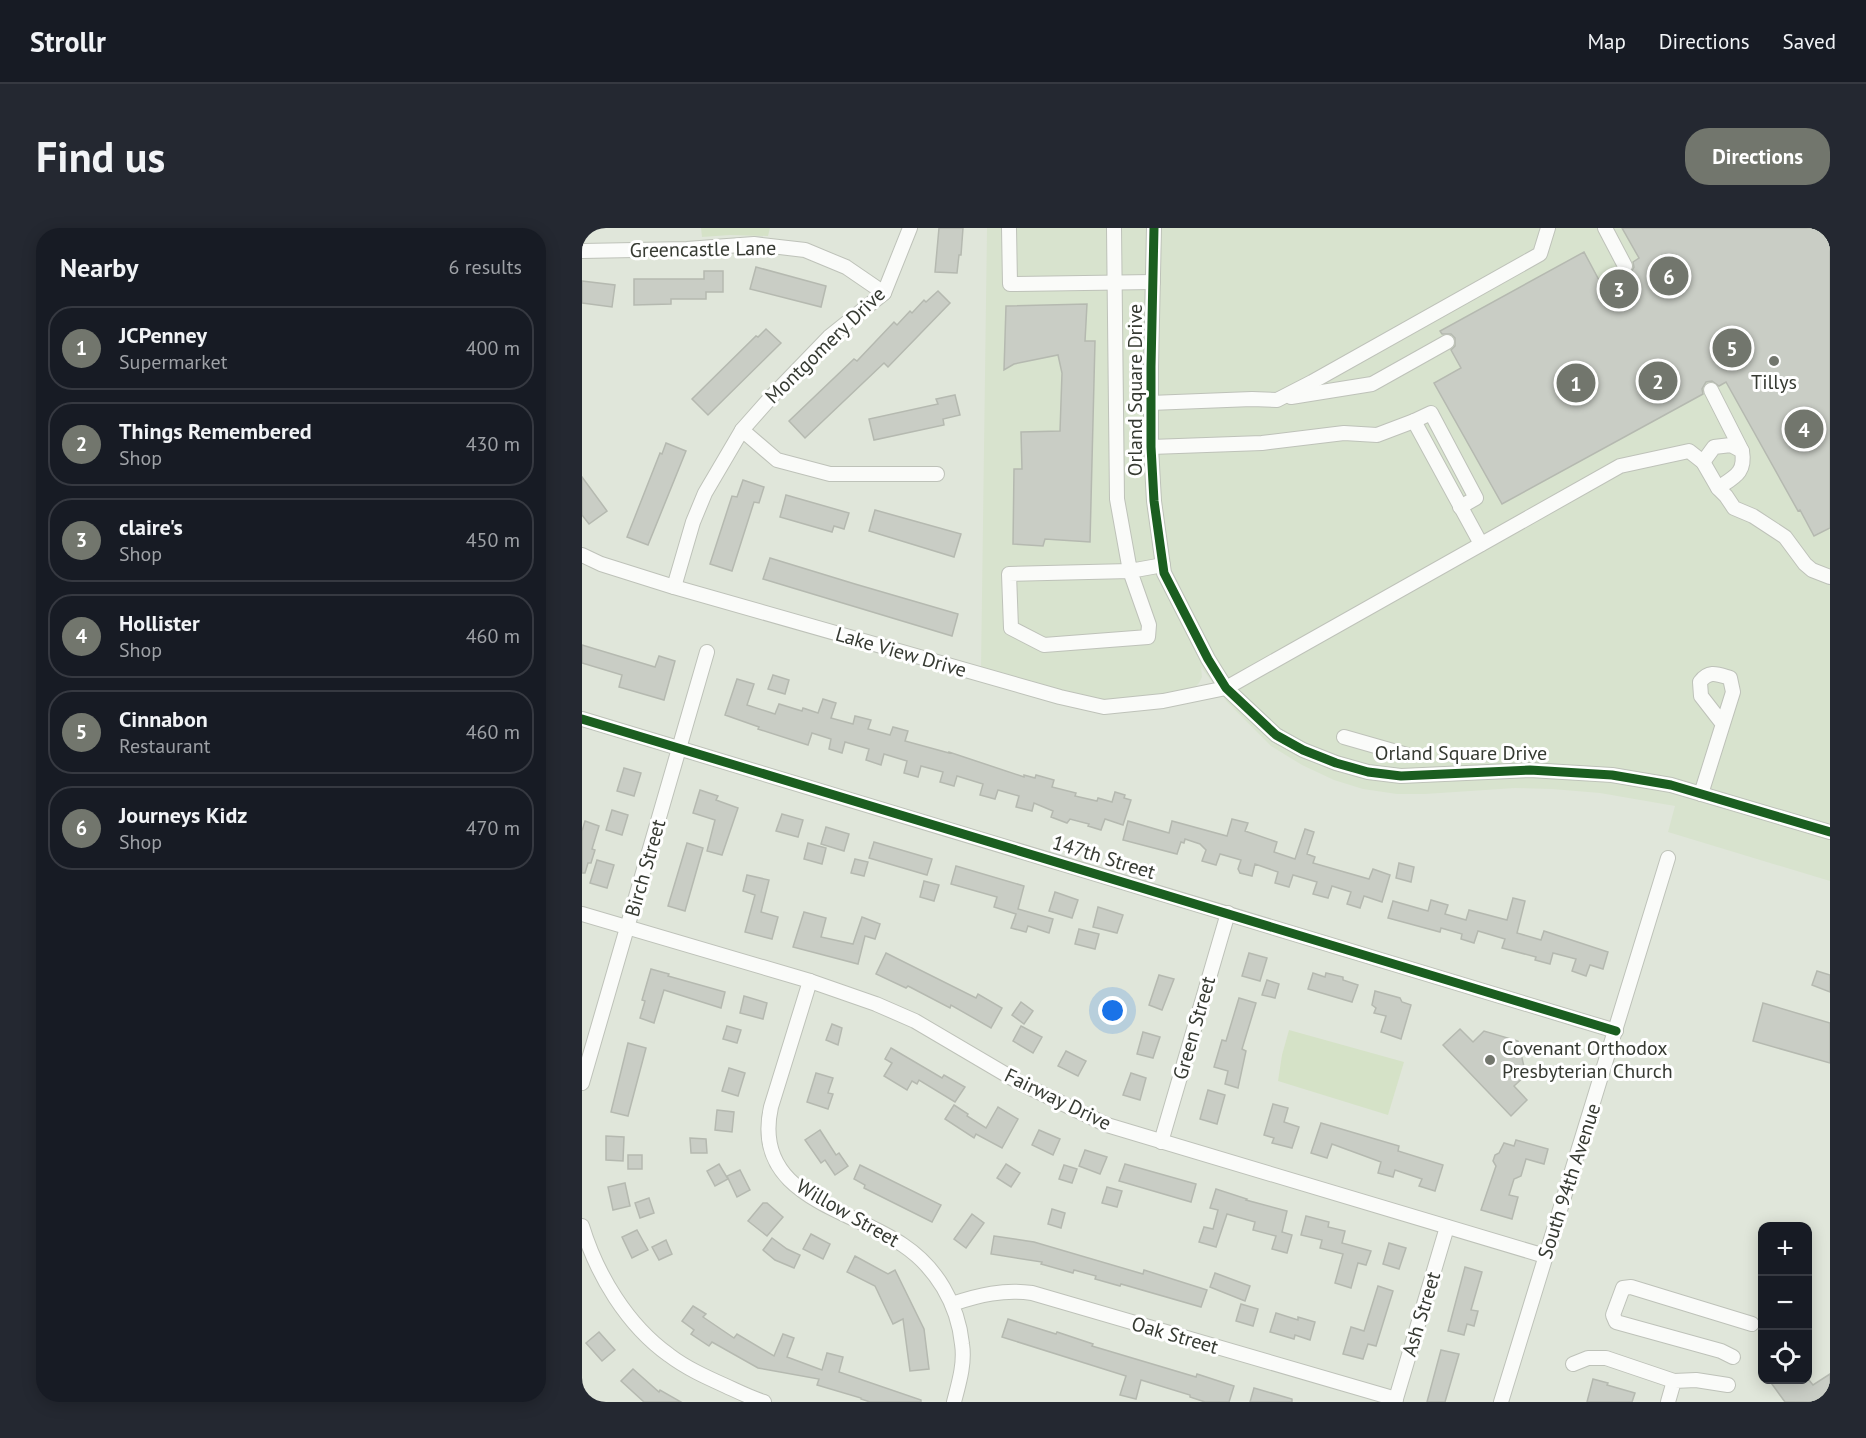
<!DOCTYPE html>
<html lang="en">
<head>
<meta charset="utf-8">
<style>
  body { margin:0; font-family:"PT Sans",sans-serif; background:#242831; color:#f1f3f6 }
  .controls { position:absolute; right:18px; bottom:18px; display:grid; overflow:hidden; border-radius:12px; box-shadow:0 3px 15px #0003 }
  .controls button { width:54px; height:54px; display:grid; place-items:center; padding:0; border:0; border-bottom:2px solid #363941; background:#171b24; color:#f1f3f6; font:30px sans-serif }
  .you { position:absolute; left:531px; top:783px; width:21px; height:21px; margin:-15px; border:4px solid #fff; border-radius:50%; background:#1a73e8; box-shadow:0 0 0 9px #1a73e833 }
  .badge { display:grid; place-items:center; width:39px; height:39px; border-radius:50%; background:#72766d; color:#fff; font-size:20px; font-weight:700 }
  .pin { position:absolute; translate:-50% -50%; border:3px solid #fff; box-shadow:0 2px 6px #0006 }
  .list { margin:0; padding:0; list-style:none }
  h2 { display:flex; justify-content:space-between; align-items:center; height:78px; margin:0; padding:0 24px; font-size:26px }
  h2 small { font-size:20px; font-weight:400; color:#9ea1a6 }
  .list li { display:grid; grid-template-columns:39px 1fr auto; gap:18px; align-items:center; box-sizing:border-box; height:84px; margin:0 12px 12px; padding:0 12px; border:2px solid #363941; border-radius:24px }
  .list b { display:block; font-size:22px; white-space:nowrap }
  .list p { margin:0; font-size:20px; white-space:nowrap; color:#9ea1a6 }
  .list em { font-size:20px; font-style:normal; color:#9ea1a6 }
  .icon { flex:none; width:33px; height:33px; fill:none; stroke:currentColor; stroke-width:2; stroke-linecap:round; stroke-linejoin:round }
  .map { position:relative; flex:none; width:1248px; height:1174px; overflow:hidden; border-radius:24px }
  header { display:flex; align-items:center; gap:36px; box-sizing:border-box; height:84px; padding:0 30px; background:#171b24; border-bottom:2px solid #363941 }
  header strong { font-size:28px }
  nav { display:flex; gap:33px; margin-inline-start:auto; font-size:21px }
  .intro { display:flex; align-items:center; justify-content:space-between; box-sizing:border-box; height:144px; padding:0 36px }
  h1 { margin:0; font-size:42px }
  .button { padding:15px 27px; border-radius:24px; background:#72766d; color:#fff; font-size:21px; font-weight:700 }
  main { display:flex; gap:36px; padding:0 36px }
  aside { flex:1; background:#171b24; border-radius:24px; box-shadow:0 3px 15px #0003 }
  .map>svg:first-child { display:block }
  .built { fill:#d8e3ce }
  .green { fill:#d5e2c7 }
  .building { fill:#c9cdc5; stroke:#b5b9b0; stroke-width:1.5 }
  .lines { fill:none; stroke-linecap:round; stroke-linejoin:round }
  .minor-casing { stroke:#bec2b9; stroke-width:16 }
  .minor { stroke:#fafbf9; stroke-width:14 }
  .cycleway-casing { stroke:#fff; stroke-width:13 }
  .cycleway { stroke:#1b5e20; stroke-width:9 }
  .poi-dot { fill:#72766d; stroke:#fff; stroke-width:2 }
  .labels { text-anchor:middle; stroke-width:6; stroke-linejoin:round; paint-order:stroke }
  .street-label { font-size:20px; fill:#363a32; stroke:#fff }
  .poi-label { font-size:20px; fill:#363a32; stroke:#fff }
</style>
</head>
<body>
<header>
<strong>Strollr</strong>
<nav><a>Map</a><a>Directions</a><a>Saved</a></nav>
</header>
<div class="intro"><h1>Find us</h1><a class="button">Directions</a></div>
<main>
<aside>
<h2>Nearby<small>6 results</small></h2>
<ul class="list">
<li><span class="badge">1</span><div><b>JCPenney</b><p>Supermarket</p></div><em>400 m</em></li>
<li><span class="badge">2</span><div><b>Things Remembered</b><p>Shop</p></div><em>430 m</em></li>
<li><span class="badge">3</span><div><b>claire's</b><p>Shop</p></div><em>450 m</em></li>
<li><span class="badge">4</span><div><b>Hollister</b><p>Shop</p></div><em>460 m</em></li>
<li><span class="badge">5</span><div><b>Cinnabon</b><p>Restaurant</p></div><em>460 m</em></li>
<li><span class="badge">6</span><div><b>Journeys Kidz</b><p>Shop</p></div><em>470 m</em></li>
</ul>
</aside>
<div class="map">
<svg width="1248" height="1174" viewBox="0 0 1248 1174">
  <rect width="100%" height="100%" fill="#e0e6da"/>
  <path class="built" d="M405,0H1248V653L1086,604L1093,578L1018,565L970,561L933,560L843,566H815L781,561L752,552L720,537L689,518L645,474L619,439L620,449L617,455L612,460L597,466L521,473L399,442Z"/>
  <g class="green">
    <path d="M119,0H188L186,8L148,7L120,9Z"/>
    <path d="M707,802L822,834L806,887L696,853L700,827Z"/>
  </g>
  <g class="building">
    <path d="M357,0H381L379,27H377L375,45L353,44Z"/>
    <path d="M1040,0H1248V300L1232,308L1218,282L1216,283L1144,154L1137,158L1130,153L1124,154L1120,161L1121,166L920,276L852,155L879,140L869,122L873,118V110L869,106H860L858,103L1002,24L1017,52L1035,42L1042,47L1048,46L1052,39L1051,34L1057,30Z"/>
    <path d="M174,39L244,58L239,79L168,61Z"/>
    <path d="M122,43H141V64H124V71H89V76L52,77V51H122Z"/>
    <path d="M0,53L33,57L30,79L0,75Z"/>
    <path d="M356,63L368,75L306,139L302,135L223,210L207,193L272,131L275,133L312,94L315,97L328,83L330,85L342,72L344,74Z"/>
    <path d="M505,76L503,113H513L508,314L463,311L461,318L431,316L432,241H440L439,204L478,203L480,145L476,127L432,136L422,142L424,78Z"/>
    <path d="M184,101L199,115L126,187L110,171L174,108L176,109Z"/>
    <path d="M373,167L378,187L361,191L362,197L292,212L287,191L356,176L354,171Z"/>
    <path d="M84,215L104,223L66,317L45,309L78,225L80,226Z"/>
    <path d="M0,249L25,283L7,296L0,287Z"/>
    <path d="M161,252L182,259L177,275L172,274L150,343L128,336L150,268L155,269Z"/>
    <path d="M204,267L267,285L262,301L252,298L250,304L198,289Z"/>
    <path d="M293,282L379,306L372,329L287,303Z"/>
    <path d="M188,330L273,356L376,386L370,408L181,351Z"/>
    <path d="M0,417L73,439L77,428L93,433L82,472L37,459L40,447L0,435Z"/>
    <path d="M191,447L207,452L203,466L186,461Z"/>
    <path d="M155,451L172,456L165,477L193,486L197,476L220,483L221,480L236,485L241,471L254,475L249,490L271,496L273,488L289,492L286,501L308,507L311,499L326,503L323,513L367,525V524L442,549V547L453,550L454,547L472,552L470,559L494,565L493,568L515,573L516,570L530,574L533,564L543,567L542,570L549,572L541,597L523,591L519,602L506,598L507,596L488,591L485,595L469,589L471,583L452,575L450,583L434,579L437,568L416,562L413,571L398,567L401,556L375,548L372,558L358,554L361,544L339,538L336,549L322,545L325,533L302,526L299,537L284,532L287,521L263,514L260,525L247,521L249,511L230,505L226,517L176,501L177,499L143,487Z"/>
    <path d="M42,540L59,545L52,568L35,563Z"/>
    <path d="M118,562L136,568L134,572L156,580L140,627L125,623L133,592L111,585Z"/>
    <path d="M30,582L46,587L40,607L24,602Z"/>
    <path d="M200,586L221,592L216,609L194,603Z"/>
    <path d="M650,591L666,595L663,603L695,614L692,624L713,631L723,601L732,604L725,626L733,629L731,635L787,651L791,641L808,647L800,674L782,668L778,680L765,676L769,664L750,658L746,670L731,666L735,654L711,647L707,659L693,655L696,644L673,636L670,648L658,645L656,641L659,632L638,626L634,637L620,633L624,622L618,616L603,611L602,615L599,614L595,626L541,612L546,593L587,605L590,593L645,608Z"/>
    <path d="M3,593L17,598L10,621L13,622L9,635H6L3,645H0V603Z"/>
    <path d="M244,599L267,606L262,623L239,616Z"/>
    <path d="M292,614L350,631L345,647L287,630Z"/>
    <path d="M105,615L121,620L103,683L86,678Z"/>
    <path d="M226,615L244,620L240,636L222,631Z"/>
    <path d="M273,631L286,634L282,648L269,645Z"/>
    <path d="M15,632L32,637L25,660L8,655Z"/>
    <path d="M817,635L832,639L829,654L814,650Z"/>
    <path d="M374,638L442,658L436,681L471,691L467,705L446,698L444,704L429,700L434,686L412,679L415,669L369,656Z"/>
    <path d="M165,647L187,652L179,684L196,689L190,711L163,704L173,667L161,663Z"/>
    <path d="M342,653L357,657L352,673L338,669Z"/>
    <path d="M473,664L496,672L490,690L467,683Z"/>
    <path d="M931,670L943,673L935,705L959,712L962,703L1026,724L1021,741L1008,737L1004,748L990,743L994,731L971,725L968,736L953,732L954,729L920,720L923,711L896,703L892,715L879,711L880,706L859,700L858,704L806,690L811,673L846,683L849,672L866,677L863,686L884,692L887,682L925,692Z"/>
    <path d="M516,679L541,687L535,705L511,699Z"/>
    <path d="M222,684L244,690L239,709L271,716L280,689L298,696L293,711L283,708L276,736L211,719Z"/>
    <path d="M497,701L517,706L513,721L493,716Z"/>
    <path d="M304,725L394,770L396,766L420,780L409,800L369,777L368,780L326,758L324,760L294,746Z"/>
    <path d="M667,725L685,730L678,753L660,748Z"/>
    <path d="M69,741L87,746L86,748L143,764L139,780L82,762L72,795L58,790L63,773L60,772Z"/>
    <path d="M1235,743L1248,747V764L1230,757Z"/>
    <path d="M731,745L743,749L744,745L761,749V752L776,757L770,774L726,761Z"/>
    <path d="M577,747L592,751L580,782L567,777Z"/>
    <path d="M685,752L697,756L693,770L680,767Z"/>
    <path d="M793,763L818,770L820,774L829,777L819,811L799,804L804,788L792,785L794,780L790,777Z"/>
    <path d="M162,768L185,775L181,791L158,785Z"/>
    <path d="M657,770L674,775L660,821L664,823L656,860L643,856L646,843L632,839L640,812L644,813Z"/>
    <path d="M439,774L451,783L442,796L430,787Z"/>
    <path d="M1181,775L1248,795V835L1171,813Z"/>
    <path d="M250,796L260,800L256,817L244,812Z"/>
    <path d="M145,798L159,802L155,815L141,811Z"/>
    <path d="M439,798L460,809L451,825L431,813Z"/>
    <path d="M878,801L891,814L902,803L936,813L944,847L932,858L945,872L929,888L861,817Z"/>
    <path d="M561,804L578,809L571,830L555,826Z"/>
    <path d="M46,815L64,820L46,888L29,884Z"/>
    <path d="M309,820L360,850L362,847L383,859L373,874L337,852L335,856L330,853L325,862L302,848L310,835L303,831Z"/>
    <path d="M484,823L504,833L496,848L476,838Z"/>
    <path d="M147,840L163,845L156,868L140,863Z"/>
    <path d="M234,845L251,850L246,865L251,866L246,881L225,874Z"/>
    <path d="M549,845L564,850L558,872L541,867Z"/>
    <path d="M626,862L643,867L635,896L618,891Z"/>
    <path d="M691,876L706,880L702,894L717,899L710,920L690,915L692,910L682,907Z"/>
    <path d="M372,877L386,886L385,888L404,900L416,879L436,891L420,920L394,906L392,910L363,891Z"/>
    <path d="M135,882L152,884L150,904L133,902Z"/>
    <path d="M739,895L817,918L816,923L861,937L853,963L837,958L840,951L813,942L811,949L796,945L799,934L750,916L745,930L729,925Z"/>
    <path d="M238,902L254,927L257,925L266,938L253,947L243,932L239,935L223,912Z"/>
    <path d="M457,902L478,911L471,927L450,917Z"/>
    <path d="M24,908L42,909L41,933L24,932Z"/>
    <path d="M108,910L124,911L125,925H109Z"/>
    <path d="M934,912L966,921L962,936L944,931L939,948L932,951L927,967L936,969L930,991L899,982L914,938L911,933L913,927L917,925L922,915L932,918Z"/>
    <path d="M503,922L525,929L518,946L497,938Z"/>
    <rect x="46" y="927" width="14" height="14"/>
    <path d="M137,936L146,951L133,958L125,943Z"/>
    <path d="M424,936L438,945L429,959L415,950Z"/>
    <path d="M543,936L614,956L609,974L537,953Z"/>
    <path d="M278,937L359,977L350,994L282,960L283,957L272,951Z"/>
    <path d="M482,937L495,941L490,955L477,951Z"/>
    <path d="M158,942L168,962L155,969L145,948Z"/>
    <path d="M43,955L48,978L31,982L26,959Z"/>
    <path d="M525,959L540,963L535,979L520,975Z"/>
    <path d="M634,961L665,971L664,972L705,983L700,1004L710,1007L705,1025L690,1021L694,1008L671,1002L673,994L645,986L634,1019L617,1014L622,999L631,1001L636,982L628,980Z"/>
    <path d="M67,970L72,985L58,990L53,975Z"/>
    <path d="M181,975H185L201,989L185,1008L166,993Z"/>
    <path d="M470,981L483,985L479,1000L466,996Z"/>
    <path d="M390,986L402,995L384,1020L372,1011Z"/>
    <path d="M724,988L747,994L746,999L763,1003L760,1015L789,1023L784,1037L776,1035L769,1060L753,1055L761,1026L738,1020L740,1012L719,1007Z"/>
    <path d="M55,1002L66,1022L50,1030L40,1009Z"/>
    <path d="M229,1006L248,1016L241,1031L221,1021Z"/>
    <path d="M412,1008L452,1014L561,1046L562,1042L625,1062L619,1079L539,1056L538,1058L513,1051L514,1048L492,1042L491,1045L459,1036L460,1034L409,1026Z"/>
    <path d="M190,1010L205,1021L218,1027L212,1040L193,1032L181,1022Z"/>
    <path d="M84,1012L90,1026L77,1032L70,1019Z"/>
    <path d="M807,1015L824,1020L817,1041L801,1036Z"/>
    <path d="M273,1028L306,1046L313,1042L342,1101L347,1141L328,1143L321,1091L311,1096L293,1058L265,1044Z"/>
    <path d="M883,1039L900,1044L889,1082L896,1083L892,1098L885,1096L882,1107L866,1103Z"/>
    <path d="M633,1045L668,1058L663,1073L628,1059Z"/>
    <path d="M796,1058L811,1063L794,1118L786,1116L781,1131L761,1126L769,1099L782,1103Z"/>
    <path d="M659,1076L676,1081L671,1098L654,1093Z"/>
    <path d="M111,1078L124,1086L121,1089L152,1110L155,1106L192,1128L201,1106L212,1110L205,1129L240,1142L245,1125L261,1129L257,1144L339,1172V1174H288L279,1171V1170L235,1157L237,1151L176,1140L130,1114L127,1118L109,1106L112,1102L100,1093Z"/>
    <path d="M694,1085L716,1092V1089L733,1094L728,1112L713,1107L712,1111L688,1104Z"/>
    <path d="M426,1091L474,1106L475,1104L511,1116L510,1118L614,1149L615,1146L652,1158L647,1174H623L608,1169V1167L559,1152L554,1171L538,1167L544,1148L420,1109Z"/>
    <path d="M17,1104L33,1122L20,1133L4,1115Z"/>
    <path d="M859,1122L877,1126L863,1174H845Z"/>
    <path d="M51,1141L77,1164L78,1162L99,1174H62L39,1153Z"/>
    <path d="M1248,1146V1174H1203L1187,1152H1227L1231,1157Z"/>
    <path d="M1011,1151L1026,1155L1025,1157L1053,1165L1050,1174H1005Z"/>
    <path d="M672,1160L710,1171V1174H668Z"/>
  </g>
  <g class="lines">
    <g class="minor-casing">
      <g id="minor">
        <path d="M427,0L428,56L571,54"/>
        <path d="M532,0L535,271L548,343L567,397L566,409L462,417L429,400L427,346L548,343L581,337"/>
        <path d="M572,0L569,139V219L572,273L582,345L626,431L644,460L694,507L721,522L754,535L786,544L819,548L948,542L1030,547L1089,557L1248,604"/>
        <path d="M1023,0L1043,38"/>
        <path d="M0,23L105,21L172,16L223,22L264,39L302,65"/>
        <path d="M1129,162L1160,223"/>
        <path d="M709,169L790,156L865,114"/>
        <path d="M568,175L670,171L695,172L730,154L958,26L966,0"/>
        <path d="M832,193L849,185L894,270L878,279"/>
        <path d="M160,202L195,232L248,246H355"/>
        <path d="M569,219L680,215L762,205L795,207L832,193L899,316"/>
        <path d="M1121,234L1132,219L1149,217L1160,223C1164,245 1152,249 1136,260"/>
        <path d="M0,327L19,336L92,359L478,469L522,479L581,473L644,460L1038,238L1107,223L1121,234L1136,260L1144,268L1152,280L1171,288L1203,309L1223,336L1230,342L1248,349"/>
        <path d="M92,359L111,294L123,265L160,202L191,167L247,109L302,65L328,0"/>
        <path d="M0,491L1034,803"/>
        <path d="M762,509L825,527"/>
        <path d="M1119,566L1151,464L1148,450C1135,446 1127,442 1118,454L1119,468L1140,495"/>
        <path d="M0,686L228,753L294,776L333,793L440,856L525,897L963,1028"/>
        <path d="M228,753L189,879C169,968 267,980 321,1017C354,1039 376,1076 380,1116C383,1135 377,1155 372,1174"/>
        <path d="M0,855L125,424"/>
        <path d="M579,914L646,685"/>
        <path d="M0,998C15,1047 45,1097 87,1127C104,1140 124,1149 144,1158C157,1164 169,1170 182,1174"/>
        <path d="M370,1076C397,1067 422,1061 450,1065L814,1171"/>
        <path d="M1151,1129L1139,1123L1034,1094L1031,1087L1041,1060L1049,1059L1170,1096"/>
        <path d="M991,1136L1006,1130H1024L1092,1153"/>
        <path d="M813,1174L865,999"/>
        <path d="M919,1174L1086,630"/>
        <path d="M1086,1174L1092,1153L1114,1152L1146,1157"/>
      </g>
    </g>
    <use href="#minor" class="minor"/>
    <g class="cycleway-casing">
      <g id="cycleway">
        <path d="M572,0L569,139V219L572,273L582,345L626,431L644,460L694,507L721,522L754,535L786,544L819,548L948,542L1030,547L1089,557L1248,604"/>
        <path d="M0,491L1034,803"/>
      </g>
    </g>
    <use href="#cycleway" class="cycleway"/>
  </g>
  <g class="poi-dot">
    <circle cx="1192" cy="133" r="6"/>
    <circle cx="908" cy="832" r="6"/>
  </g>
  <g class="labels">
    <g class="street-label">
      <text transform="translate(121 21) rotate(-1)" y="7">Greencastle Lane</text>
      <text transform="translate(243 117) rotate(-44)" y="7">Montgomery Drive</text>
      <text transform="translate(553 162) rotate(-90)" y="7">Orland Square Drive</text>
      <text transform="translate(319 424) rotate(16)" y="7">Lake View Drive</text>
      <text x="879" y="532">Orland Square Drive</text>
      <text transform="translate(522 629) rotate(17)" y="7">147th Street</text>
      <text transform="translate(63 640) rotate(-74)" y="7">Birch Street</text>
      <text transform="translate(612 800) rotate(-74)" y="7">Green Street</text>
      <text transform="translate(476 871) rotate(26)" y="7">Fairway Drive</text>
      <text transform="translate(987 953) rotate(-72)" y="7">South 94th Avenue</text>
      <text transform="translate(266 985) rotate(30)" y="7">Willow Street</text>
      <text transform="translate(839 1086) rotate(-73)" y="7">Ash Street</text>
      <text transform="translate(593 1107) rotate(16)" y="7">Oak Street</text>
    </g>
    <g class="poi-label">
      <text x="1192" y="161">Tillys</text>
      <text x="920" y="827" text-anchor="start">Covenant Orthodox<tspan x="920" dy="23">Presbyterian Church</tspan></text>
    </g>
  </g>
</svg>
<div class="controls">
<button>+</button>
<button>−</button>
<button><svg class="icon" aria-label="locate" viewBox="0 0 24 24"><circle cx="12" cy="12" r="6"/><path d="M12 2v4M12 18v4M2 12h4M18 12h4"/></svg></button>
</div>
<div class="you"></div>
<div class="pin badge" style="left:994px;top:155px">1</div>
<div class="pin badge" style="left:1076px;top:153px">2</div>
<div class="pin badge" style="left:1037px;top:61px">3</div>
<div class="pin badge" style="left:1222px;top:201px">4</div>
<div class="pin badge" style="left:1150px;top:120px">5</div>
<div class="pin badge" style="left:1087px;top:48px">6</div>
</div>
</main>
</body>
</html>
